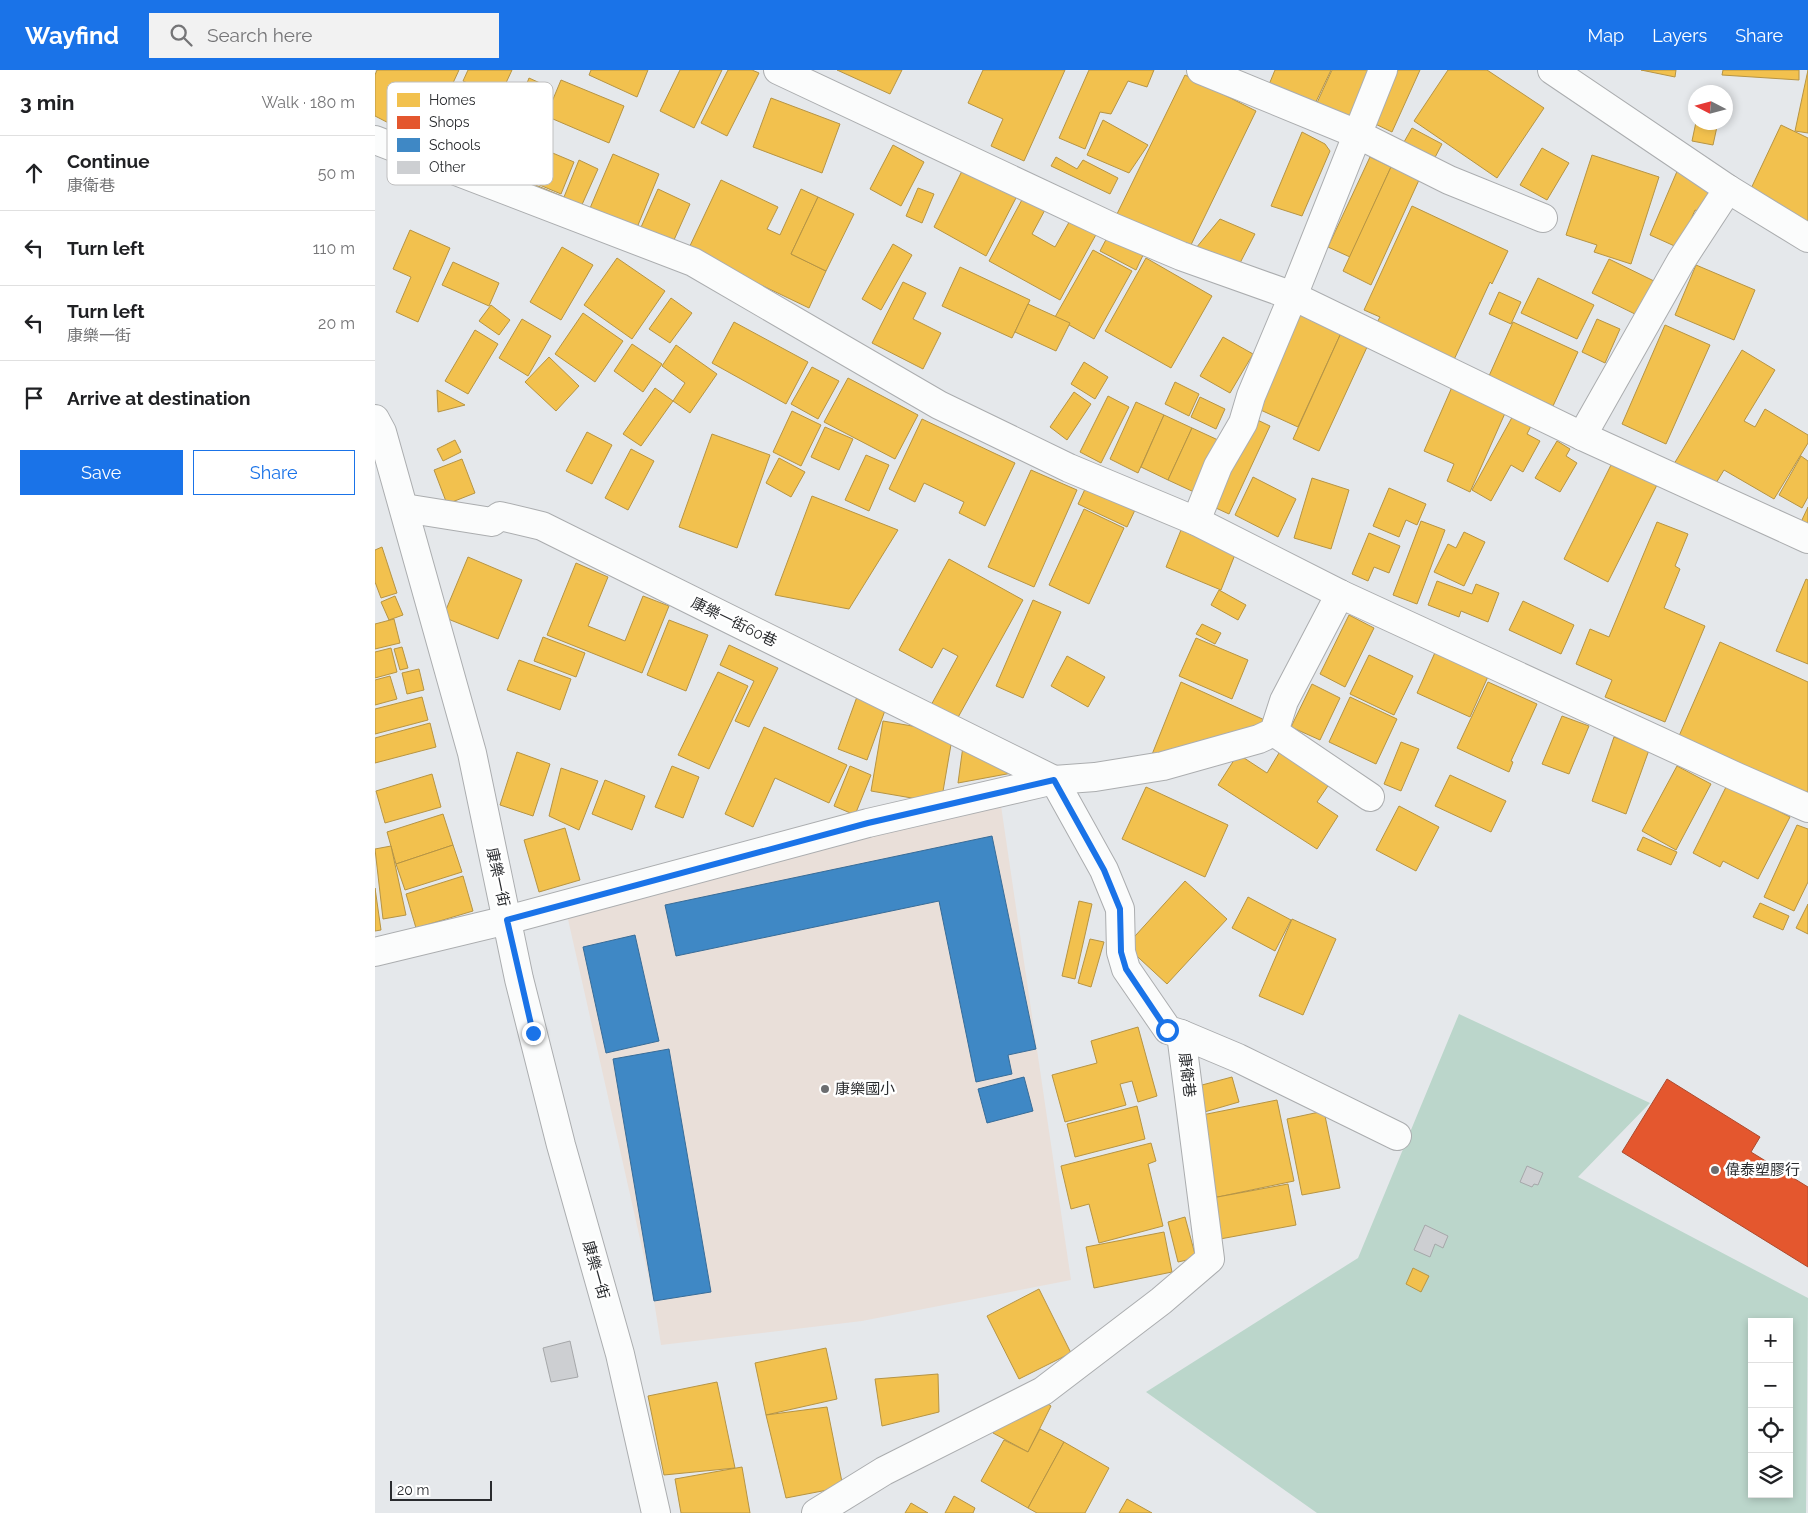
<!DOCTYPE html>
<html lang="en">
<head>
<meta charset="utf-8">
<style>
  body { margin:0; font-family:Raleway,"Noto Sans TC",sans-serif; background:#f2f2f2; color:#202124 }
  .controls { position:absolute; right:15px; bottom:15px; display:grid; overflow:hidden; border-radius:0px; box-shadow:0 2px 8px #0003 }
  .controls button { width:45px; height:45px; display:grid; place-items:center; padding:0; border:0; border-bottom:1px solid #e0e0e0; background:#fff; color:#202124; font:25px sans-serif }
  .compass { position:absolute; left:1313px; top:15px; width:45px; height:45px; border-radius:50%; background:#fff; box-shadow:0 2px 8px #0003; rotate:276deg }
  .scale { position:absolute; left:15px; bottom:12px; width:102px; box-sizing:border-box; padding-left:5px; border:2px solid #292b2e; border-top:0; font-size:14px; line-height:18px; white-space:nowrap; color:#292b2e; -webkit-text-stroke:4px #fff; paint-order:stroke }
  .stop { position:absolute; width:15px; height:15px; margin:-11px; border:4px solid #1a73e8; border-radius:50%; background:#fff }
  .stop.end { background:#1a73e8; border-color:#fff; box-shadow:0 1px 5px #0008 }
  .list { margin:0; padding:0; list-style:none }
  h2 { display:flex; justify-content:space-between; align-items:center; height:65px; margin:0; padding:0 20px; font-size:21px }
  h2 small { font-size:16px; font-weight:400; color:#757577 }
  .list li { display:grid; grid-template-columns:32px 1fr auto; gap:15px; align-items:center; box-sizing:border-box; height:75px; padding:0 20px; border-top:1px solid #e0e0e0 }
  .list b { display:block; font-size:19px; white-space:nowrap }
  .list p { margin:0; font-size:16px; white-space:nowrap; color:#757577 }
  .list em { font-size:16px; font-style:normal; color:#757577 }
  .actions { display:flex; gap:10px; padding:15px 20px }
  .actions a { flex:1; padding:11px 0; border:1px solid #1a73e8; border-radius:0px; text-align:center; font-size:18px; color:#1a73e8 }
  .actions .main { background:#1a73e8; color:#fff }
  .icon { flex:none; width:28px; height:28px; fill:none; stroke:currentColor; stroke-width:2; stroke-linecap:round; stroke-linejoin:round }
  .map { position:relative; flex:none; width:1433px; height:1443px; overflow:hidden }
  header { display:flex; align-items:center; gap:30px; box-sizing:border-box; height:70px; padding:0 25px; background:#1a73e8; color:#fff }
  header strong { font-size:24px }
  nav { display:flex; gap:28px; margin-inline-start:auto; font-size:18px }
  .search { width:350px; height:45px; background:#f2f2f2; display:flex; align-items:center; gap:12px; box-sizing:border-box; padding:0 18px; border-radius:0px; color:#757577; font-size:19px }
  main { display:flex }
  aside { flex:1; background:#fff }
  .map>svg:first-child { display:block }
  .education { fill:#e9dfd9 }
  .green { fill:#bbd6cb; fill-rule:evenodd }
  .homes { fill:#f2c14e; stroke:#b69444 }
  .shops { fill:#e4572e; stroke:#ac4a2e }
  .schools { fill:#3f88c5; stroke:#386c98 }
  .building { fill:#cdcfd2; stroke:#a5a7a9 }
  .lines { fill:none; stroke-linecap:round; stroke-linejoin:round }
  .minor-casing { stroke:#abadaf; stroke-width:30 }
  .minor { stroke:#fbfcfc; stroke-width:28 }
  .route { stroke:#1a73e8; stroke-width:6 }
  .poi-dot { fill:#6b6d70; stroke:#fff; stroke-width:2 }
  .labels { text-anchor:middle; stroke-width:5; stroke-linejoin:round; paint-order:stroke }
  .street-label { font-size:15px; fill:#292b2e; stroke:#fff }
  .poi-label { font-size:15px; fill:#292b2e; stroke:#fff; text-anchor:start }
  .key { fill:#fff; stroke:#bfbfc0; stroke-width:1 }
  .key-label { font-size:14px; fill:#292b2e }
</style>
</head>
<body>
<header>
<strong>Wayfind</strong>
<div class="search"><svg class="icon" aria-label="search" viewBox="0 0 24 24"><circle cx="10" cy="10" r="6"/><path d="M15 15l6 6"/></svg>Search here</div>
<nav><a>Map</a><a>Layers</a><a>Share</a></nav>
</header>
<main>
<aside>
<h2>3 min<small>Walk · 180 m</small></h2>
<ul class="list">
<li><svg class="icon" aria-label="ahead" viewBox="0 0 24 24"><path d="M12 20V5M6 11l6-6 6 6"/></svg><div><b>Continue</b><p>康衛巷</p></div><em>50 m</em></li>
<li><svg class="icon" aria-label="left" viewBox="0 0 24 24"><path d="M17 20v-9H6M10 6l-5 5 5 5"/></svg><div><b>Turn left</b></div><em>110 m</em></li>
<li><svg class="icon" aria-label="left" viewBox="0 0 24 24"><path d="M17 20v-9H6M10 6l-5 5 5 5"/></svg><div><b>Turn left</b><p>康樂一街</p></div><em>20 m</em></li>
<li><svg class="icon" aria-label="arrive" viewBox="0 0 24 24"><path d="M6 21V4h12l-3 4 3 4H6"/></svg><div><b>Arrive at destination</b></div></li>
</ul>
<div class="actions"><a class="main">Save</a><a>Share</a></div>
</aside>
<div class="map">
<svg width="1433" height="1443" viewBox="0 0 1433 1443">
  <rect width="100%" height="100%" fill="#e5e8eb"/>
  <path class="education" d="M625,729L696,1210L487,1251L286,1275L279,1231L188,827Z"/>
  <path class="green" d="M1084,944L1275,1033L1203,1107L1433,1228L1431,1443H942L771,1322L983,1188ZM1377,1252H1414V1424H1377Z"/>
  <g class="homes">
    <path d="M2,0H84L72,26L76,28L82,17L136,44L107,101L0,46V5Z"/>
    <path d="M93,0H137L124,28L88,11Z"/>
    <path d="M216,0H273L262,27L214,5Z"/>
    <path d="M305,0H347L319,58L285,41Z"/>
    <path d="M353,0H377L384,3L352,66L326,53Z"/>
    <path d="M462,0H527L515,24Z"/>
    <path d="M608,0H690L649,91L616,76L628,49L593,33Z"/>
    <path d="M714,0H779L772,17L753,11L736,44L725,42L710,79L684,68Z"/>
    <path d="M900,0H956L938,38L893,17Z"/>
    <path d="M957,0H996L973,50L941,35Z"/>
    <path d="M1015,0H1045L1017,62L992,50Z"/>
    <path d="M1073,0H1112L1169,38L1122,108L1039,51Z"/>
    <path d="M1266,0H1301L1300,7Z"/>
    <path d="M1348,0H1424V10L1347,5Z"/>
    <path d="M1433,0V63L1420,61Z"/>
    <path d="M810,5L881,41L813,181L741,146Z"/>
    <path d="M154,8L176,18L164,45L143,36Z"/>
    <path d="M186,10L249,36L234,73L171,46Z"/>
    <path d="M396,28L465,54L447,103L378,77Z"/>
    <path d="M728,50L773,75L754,103L712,85Z"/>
    <path d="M1321,52H1343L1338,75L1317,71Z"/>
    <path d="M1406,55L1433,68V155L1372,127Z"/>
    <path d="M1037,58L1067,74L1056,95L1025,79Z"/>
    <path d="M927,62L950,74L955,81L927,146L896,136Z"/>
    <path d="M518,75L549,92L526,136L495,119Z"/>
    <path d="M161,76L199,92L186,124L148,108Z"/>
    <path d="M1167,78L1194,93L1172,130L1145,115Z"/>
    <path d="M238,84L284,104L254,177L207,157Z"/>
    <path d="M1217,85L1284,107L1256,194L1219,182L1222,175L1191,165Z"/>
    <path d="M681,87L702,99L708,90L743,108L735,124L676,96Z"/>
    <path d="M995,87L1016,97L975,187L953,177Z"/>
    <path d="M204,90L223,99L201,148L139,121L144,108L189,127Z"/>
    <path d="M589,97L642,126L611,186L559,157Z"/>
    <path d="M1016,97L1044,110L996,215L968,201Z"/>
    <path d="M1303,99L1340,115L1327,143L1320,140L1304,178L1275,165Z"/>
    <path d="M346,110L403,137L392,159L405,165L426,119L443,127L416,184L451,201L434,238L313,180Z"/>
    <path d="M543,118L559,124L547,153L531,146Z"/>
    <path d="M283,119L315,134L291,188L259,173Z"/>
    <path d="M649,126L671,138L657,164L680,177L697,147L723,161L685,230L614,191Z"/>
    <path d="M443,127L479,144L451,201L416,184Z"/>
    <path d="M1037,136L1133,181L1117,214L1115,212L1077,294L999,258L1005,247L989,240Z"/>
    <path d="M845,149L880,164L864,195L821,178Z"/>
    <path d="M35,160L75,178L43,252L21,242L36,207L18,199Z"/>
    <path d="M735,162L770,181L761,200L725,181Z"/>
    <path d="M518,174L537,185L506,240L487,229Z"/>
    <path d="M187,177L218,195L186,250L155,232Z"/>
    <path d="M718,180L757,201L719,269L680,247Z"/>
    <path d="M242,188L290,221L257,269L209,235Z"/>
    <path d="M771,188L837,226L796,298L730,261Z"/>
    <path d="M1234,189L1281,212L1264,246L1217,223Z"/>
    <path d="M78,192L124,213L114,236L67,215Z"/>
    <path d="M1321,195L1380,220L1359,270L1300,245Z"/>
    <path d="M585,197L655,230L637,268L567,236Z"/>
    <path d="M1163,208L1219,235L1202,269L1146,243Z"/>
    <path d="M528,212L551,223L538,249L566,263L548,299L497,273Z"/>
    <path d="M1124,222L1146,232L1136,254L1114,244Z"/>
    <path d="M296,228L317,243L295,273L274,259Z"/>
    <path d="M653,234L695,253L681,281L640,262Z"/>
    <path d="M116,235L135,250L124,265L104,251Z"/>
    <path d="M922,242L966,263L923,357L879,337Z"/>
    <path d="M208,243L248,271L220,312L180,284Z"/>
    <path d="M147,249L176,266L153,306L124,288Z"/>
    <path d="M1222,249L1245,259L1230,293L1207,282Z"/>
    <path d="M359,252L433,292L411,334L337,293Z"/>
    <path d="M1138,252L1203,282L1178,336L1114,306Z"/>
    <path d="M1290,255L1335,275L1291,374L1247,354Z"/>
    <path d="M100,260L123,274L93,324L70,311Z"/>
    <path d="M966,263L993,275L944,381L918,369Z"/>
    <path d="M848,267L878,284L855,323L825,306Z"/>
    <path d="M257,274L287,294L268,322L239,301Z"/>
    <path d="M301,275L342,304L315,343L298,331L310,313L287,296Z"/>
    <path d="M1367,280L1400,300L1369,351L1380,357L1390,339L1433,365V373L1399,429L1349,400L1338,418L1299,394Z"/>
    <path d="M174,287L204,316L181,341L150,312Z"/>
    <path d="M709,292L733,307L720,329L696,314Z"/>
    <path d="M437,297L464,311L443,349L416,334Z"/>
    <path d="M473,308L543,345L520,389L449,352Z"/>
    <path d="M800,312L824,324L814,346L790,334Z"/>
    <path d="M1077,317L1131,341L1095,422L1072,411L1079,394L1049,381Z"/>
    <path d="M280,318L298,331L266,376L248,364Z"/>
    <path d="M62,320L90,335L63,342Z"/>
    <path d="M699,322L716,334L692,370L675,357Z"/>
    <path d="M733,326L754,337L726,393L705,382Z"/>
    <path d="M825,327L850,339L841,359L816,347Z"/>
    <path d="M761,332L789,345L763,403L735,389Z"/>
    <path d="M417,341L446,355L426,396L398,382Z"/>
    <path d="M1140,342L1158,352L1152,364L1165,371L1148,402L1136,395L1116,431L1097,420Z"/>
    <path d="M789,345L817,358L793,410L766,397Z"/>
    <path d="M872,345L895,356L854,444L830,433Z"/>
    <path d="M547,349L640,393L610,456L584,443L589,432L549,413L540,432L514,419Z"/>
    <path d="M450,357L478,369L464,400L436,387Z"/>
    <path d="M817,358L843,370L819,422L793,410Z"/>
    <path d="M212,362L237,375L217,414L191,401Z"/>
    <path d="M337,364L395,385L362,478L304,457Z"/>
    <path d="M80,370L86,382L68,391L62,379Z"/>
    <path d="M1182,371L1195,379L1191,386L1202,393L1185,422L1160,408Z"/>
    <path d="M256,379L279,391L253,440L230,428Z"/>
    <path d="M491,385L514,395L494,441L470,430Z"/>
    <path d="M1426,386L1433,391V427L1427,438L1404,425Z"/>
    <path d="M404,388L430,402L416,427L391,413Z"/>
    <path d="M87,389L100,423L72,434L59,400Z"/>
    <path d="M1239,389L1284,411L1233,512L1189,489Z"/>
    <path d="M656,400L702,420L659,517L613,497Z"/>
    <path d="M878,407L921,429L903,467L860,445Z"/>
    <path d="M937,408L974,420L956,479L919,468Z"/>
    <path d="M711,417L760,440L752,457L703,434Z"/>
    <path d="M1014,418L1051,434L1042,455L1031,450L1024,467L998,456Z"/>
    <path d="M437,426L523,460L474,539L400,525Z"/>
    <path d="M1433,437V455L1426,452Z"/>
    <path d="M709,439L749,458L714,534L674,515Z"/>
    <path d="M1046,451L1070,460L1042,534L1018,525Z"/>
    <path d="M1282,452L1313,464L1300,496L1305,499L1289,538L1330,556L1290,652L1230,627L1237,610L1201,594L1215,559L1234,567Z"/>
    <path d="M806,460L861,482L846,520L791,497Z"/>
    <path d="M1089,462L1110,472L1089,516L1059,502L1073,474L1081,478Z"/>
    <path d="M994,463L1025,476L1014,503L999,497L993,511L977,504Z"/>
    <path d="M7,477L22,523L6,528L0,512V480Z"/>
    <path d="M93,487L147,510L123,569L68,547Z"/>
    <path d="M574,489L648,530L581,651L555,637L583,586L568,578L557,598L524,580Z"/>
    <path d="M201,493L233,507L213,556L250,571L268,526L294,536L267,603L172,565Z"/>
    <path d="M1431,509L1433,510V594L1401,581Z"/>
    <path d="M1062,511L1097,524L1101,514L1124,523L1113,552L1086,541L1084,547L1053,535Z"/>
    <path d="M844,520L871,535L863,550L836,535Z"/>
    <path d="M20,526L28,545L14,550L6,532Z"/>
    <path d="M658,530L686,542L648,628L621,616Z"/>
    <path d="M1148,531L1199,555L1186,584L1134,560Z"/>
    <path d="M974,545L999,558L970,617L945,604Z"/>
    <path d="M19,549L25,573L0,579V554Z"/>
    <path d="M294,550L333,565L311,621L272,605Z"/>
    <path d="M827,554L846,563L840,574L821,564Z"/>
    <path d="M168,567L210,583L201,607L159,591Z"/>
    <path d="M821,568L873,590L857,629L804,606Z"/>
    <path d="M1345,572L1433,612V724L1304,666Z"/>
    <path d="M354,575L403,598L374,657L360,651L379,611L345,595Z"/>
    <path d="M27,577L33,598L25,600L19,579Z"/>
    <path d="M16,578L22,602L0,608V582Z"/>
    <path d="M1062,578L1115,602L1095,647L1042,623Z"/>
    <path d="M994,585L1038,606L1019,645L975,624Z"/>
    <path d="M692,586L730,607L713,637L676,616Z"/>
    <path d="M144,590L196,609L185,640L132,620Z"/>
    <path d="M44,599L49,620L32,624L27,603Z"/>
    <path d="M343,602L373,616L334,699L303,685Z"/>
    <path d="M15,606L22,629L0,635V610Z"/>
    <path d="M806,612L894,652L776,687Z"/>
    <path d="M1113,612L1162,634L1136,691L1138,692L1134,702L1082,678Z"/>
    <path d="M937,614L965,628L945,670L916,657Z"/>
    <path d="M483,624L512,635L492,690L463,679Z"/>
    <path d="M47,627L53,650L0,664V639Z"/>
    <path d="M975,627L1022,649L1001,694L954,672Z"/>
    <path d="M1187,646L1214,656L1194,704L1167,694Z"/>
    <path d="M508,651L578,663L566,733L496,721Z"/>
    <path d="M55,653L61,677L0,693V668Z"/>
    <path d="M389,657L472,695L454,733L400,708L378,757L350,744Z"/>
    <path d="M1239,667L1274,680L1251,744L1217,731Z"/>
    <path d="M1026,672L1044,679L1026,721L1009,714Z"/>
    <path d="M588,676L648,701L583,713Z"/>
    <path d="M907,678L957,710L942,732L963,746L942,779L843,715L863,684L892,703Z"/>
    <path d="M142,682L175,694L158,746L125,735Z"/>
    <path d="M297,696L324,707L308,748L280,737Z"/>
    <path d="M475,696L496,705L480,745L459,736Z"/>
    <path d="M1302,696L1336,714L1301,780L1267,761Z"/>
    <path d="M186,698L223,711L204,760L174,746Z"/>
    <path d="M57,704L66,737L10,753L1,721Z"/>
    <path d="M1075,705L1131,731L1116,762L1060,736Z"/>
    <path d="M230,710L270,726L257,760L217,744Z"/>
    <path d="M1352,715L1415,747L1383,809L1348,791L1345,797L1318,783Z"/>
    <path d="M771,717L853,755L830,807L747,769Z"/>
    <path d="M1024,736L1064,757L1041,801L1001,780Z"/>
    <path d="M68,744L78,775L21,794L12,762Z"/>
    <path d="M1422,755L1433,759V812L1419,841L1389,827Z"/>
    <path d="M190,758L205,810L164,822L149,770Z"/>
    <path d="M1268,767L1302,782L1296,795L1262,780Z"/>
    <path d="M78,775L87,802L30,820L21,794Z"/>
    <path d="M16,776L31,845L8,849L0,779Z"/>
    <path d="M88,806L98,841L41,858L31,824Z"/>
    <path d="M810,811L852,849L792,914L751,876Z"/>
    <path d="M0,818L6,860L0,861Z"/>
    <path d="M873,827L916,850L900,881L857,858Z"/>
    <path d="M704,831L717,834L700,909L687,906Z"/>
    <path d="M1385,833L1414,846L1408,860L1378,847Z"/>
    <path d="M1433,834V864L1421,858Z"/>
    <path d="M917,849L961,869L928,945L884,926Z"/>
    <path d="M715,869L729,872L716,917L703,913Z"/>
    <path d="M763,957L782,1026L763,1032L757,1011L745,1014L751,1035L690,1052L677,1005L722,993L716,971Z"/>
    <path d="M857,1007L864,1032L819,1045L812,1019Z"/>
    <path d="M902,1030L919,1111L838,1128L822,1046Z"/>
    <path d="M762,1036L770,1069L700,1087L692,1054Z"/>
    <path d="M949,1041L965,1118L927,1125L912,1049Z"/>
    <path d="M776,1073L781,1091L773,1094L788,1156L724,1173L714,1134L696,1139L686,1096Z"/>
    <path d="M913,1114L921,1155L845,1169L837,1128Z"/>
    <path d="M810,1147L821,1188L803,1192L793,1152Z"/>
    <path d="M789,1162L797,1202L719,1218L711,1177Z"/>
    <path d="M1038,1198L1054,1206L1046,1222L1031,1214Z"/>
    <path d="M664,1219L696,1283L644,1309L612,1246Z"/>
    <path d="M451,1278L462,1329L391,1345L380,1293Z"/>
    <path d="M563,1304L564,1342L507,1356L500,1309Z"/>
    <path d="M342,1312L360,1398L289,1405L273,1326Z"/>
    <path d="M666,1329L676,1336L653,1382L618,1363L649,1330Z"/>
    <path d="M452,1337L468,1417L411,1428L391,1345Z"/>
    <path d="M665,1359L689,1372L653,1438L606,1411L629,1370L653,1382Z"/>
    <path d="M689,1372L734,1398L710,1443H662L653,1438Z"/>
    <path d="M367,1397L375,1443H306L300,1409Z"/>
    <path d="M579,1426L600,1438L598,1443H570Z"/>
    <path d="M752,1429L777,1443H744Z"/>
    <path d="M536,1433L553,1443H530Z"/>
  </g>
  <path class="shops" d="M1292,1009L1385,1067L1376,1082L1433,1117V1197L1247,1082Z"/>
  <g class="schools">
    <path d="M617,766L661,979L633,985L637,1004L601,1012L564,831L301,886L290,835Z"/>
    <path d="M260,865L284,971L231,983L208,877Z"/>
    <path d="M294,979L336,1222L279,1231L238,989Z"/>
    <path d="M649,1007L658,1041L612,1053L603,1019Z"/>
  </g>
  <g class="building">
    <path d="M1152,1096L1168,1103L1163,1115L1159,1114L1157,1117L1145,1112Z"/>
    <path d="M1050,1155L1073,1166L1068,1178L1060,1174L1055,1187L1039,1180Z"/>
    <path d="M195,1271L203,1307L176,1312L168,1278Z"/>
  </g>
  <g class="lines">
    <g class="minor-casing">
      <g id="minor">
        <path d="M403,0L737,157L806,186L918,226L1207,366L1433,469"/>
        <path d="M826,0L982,64L1074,110L1168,148"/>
        <path d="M1177,0L1353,119L1433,168"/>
        <path d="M0,70L318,192L564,335L694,398L821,451L965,524L1362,707L1433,738"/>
        <path d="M0,349L7,362L97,683L144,909L186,1075L245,1284L281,1443"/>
        <path d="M1207,366L1306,191L1353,119"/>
        <path d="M29,438L117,452L125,446L167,456L679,710"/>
        <path d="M821,451L843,396L868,353L876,326L918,226L1008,0"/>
        <path d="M899,662L995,727"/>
        <path d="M0,882L132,850L493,753L679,710L720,707L788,696L884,669L899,662L909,631L965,524"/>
        <path d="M806,964L863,988L1022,1066"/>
        <path d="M441,1443L509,1401L668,1321L786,1231L835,1189L806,964L793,960L751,899L746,882L745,839L729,800L679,710"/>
      </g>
    </g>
    <use href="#minor" class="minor"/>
  </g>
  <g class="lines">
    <path class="route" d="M158,963L132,850L493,753L679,710L729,800L745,839L746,882L751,899L792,960"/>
  </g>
  <g class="poi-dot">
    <circle cx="450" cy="1019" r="5"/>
    <circle cx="1340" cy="1100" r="5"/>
  </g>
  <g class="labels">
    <g class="street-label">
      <text transform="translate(359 552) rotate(26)" y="5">康樂一街60巷</text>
      <text transform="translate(123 807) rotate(78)" y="5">康樂一街</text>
      <text transform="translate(812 1005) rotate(83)" y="5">康衛巷</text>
      <text transform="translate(221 1200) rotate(74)" y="5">康樂一街</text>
    </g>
    <g class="poi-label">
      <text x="460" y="1024">康樂國小</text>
      <text x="1350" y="1105">偉泰塑膠行</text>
    </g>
  </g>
  <rect x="12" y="12" width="166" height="103" rx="8" class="key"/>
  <rect x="22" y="23" width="23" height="14" fill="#f2c14e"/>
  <rect x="22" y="46" width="23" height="13" fill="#e4572e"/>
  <rect x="22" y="68" width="23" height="14" fill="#3f88c5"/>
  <rect x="22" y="91" width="23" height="13" fill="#cdcfd2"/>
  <g class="key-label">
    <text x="54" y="35">Homes</text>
    <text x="54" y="57">Shops</text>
    <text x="54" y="80">Schools</text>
    <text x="54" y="102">Other</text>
  </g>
</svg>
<div class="controls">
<button>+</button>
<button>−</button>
<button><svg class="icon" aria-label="locate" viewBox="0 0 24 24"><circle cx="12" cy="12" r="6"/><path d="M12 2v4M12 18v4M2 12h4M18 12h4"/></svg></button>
<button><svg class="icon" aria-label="layers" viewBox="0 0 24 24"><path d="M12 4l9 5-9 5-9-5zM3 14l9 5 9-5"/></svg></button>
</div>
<svg class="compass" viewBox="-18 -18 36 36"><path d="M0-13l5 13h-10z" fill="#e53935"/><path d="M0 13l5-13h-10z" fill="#757577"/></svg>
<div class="scale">20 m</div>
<div class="stop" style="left:792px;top:960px"></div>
<div class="stop end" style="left:158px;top:963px"></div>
</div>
</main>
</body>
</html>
